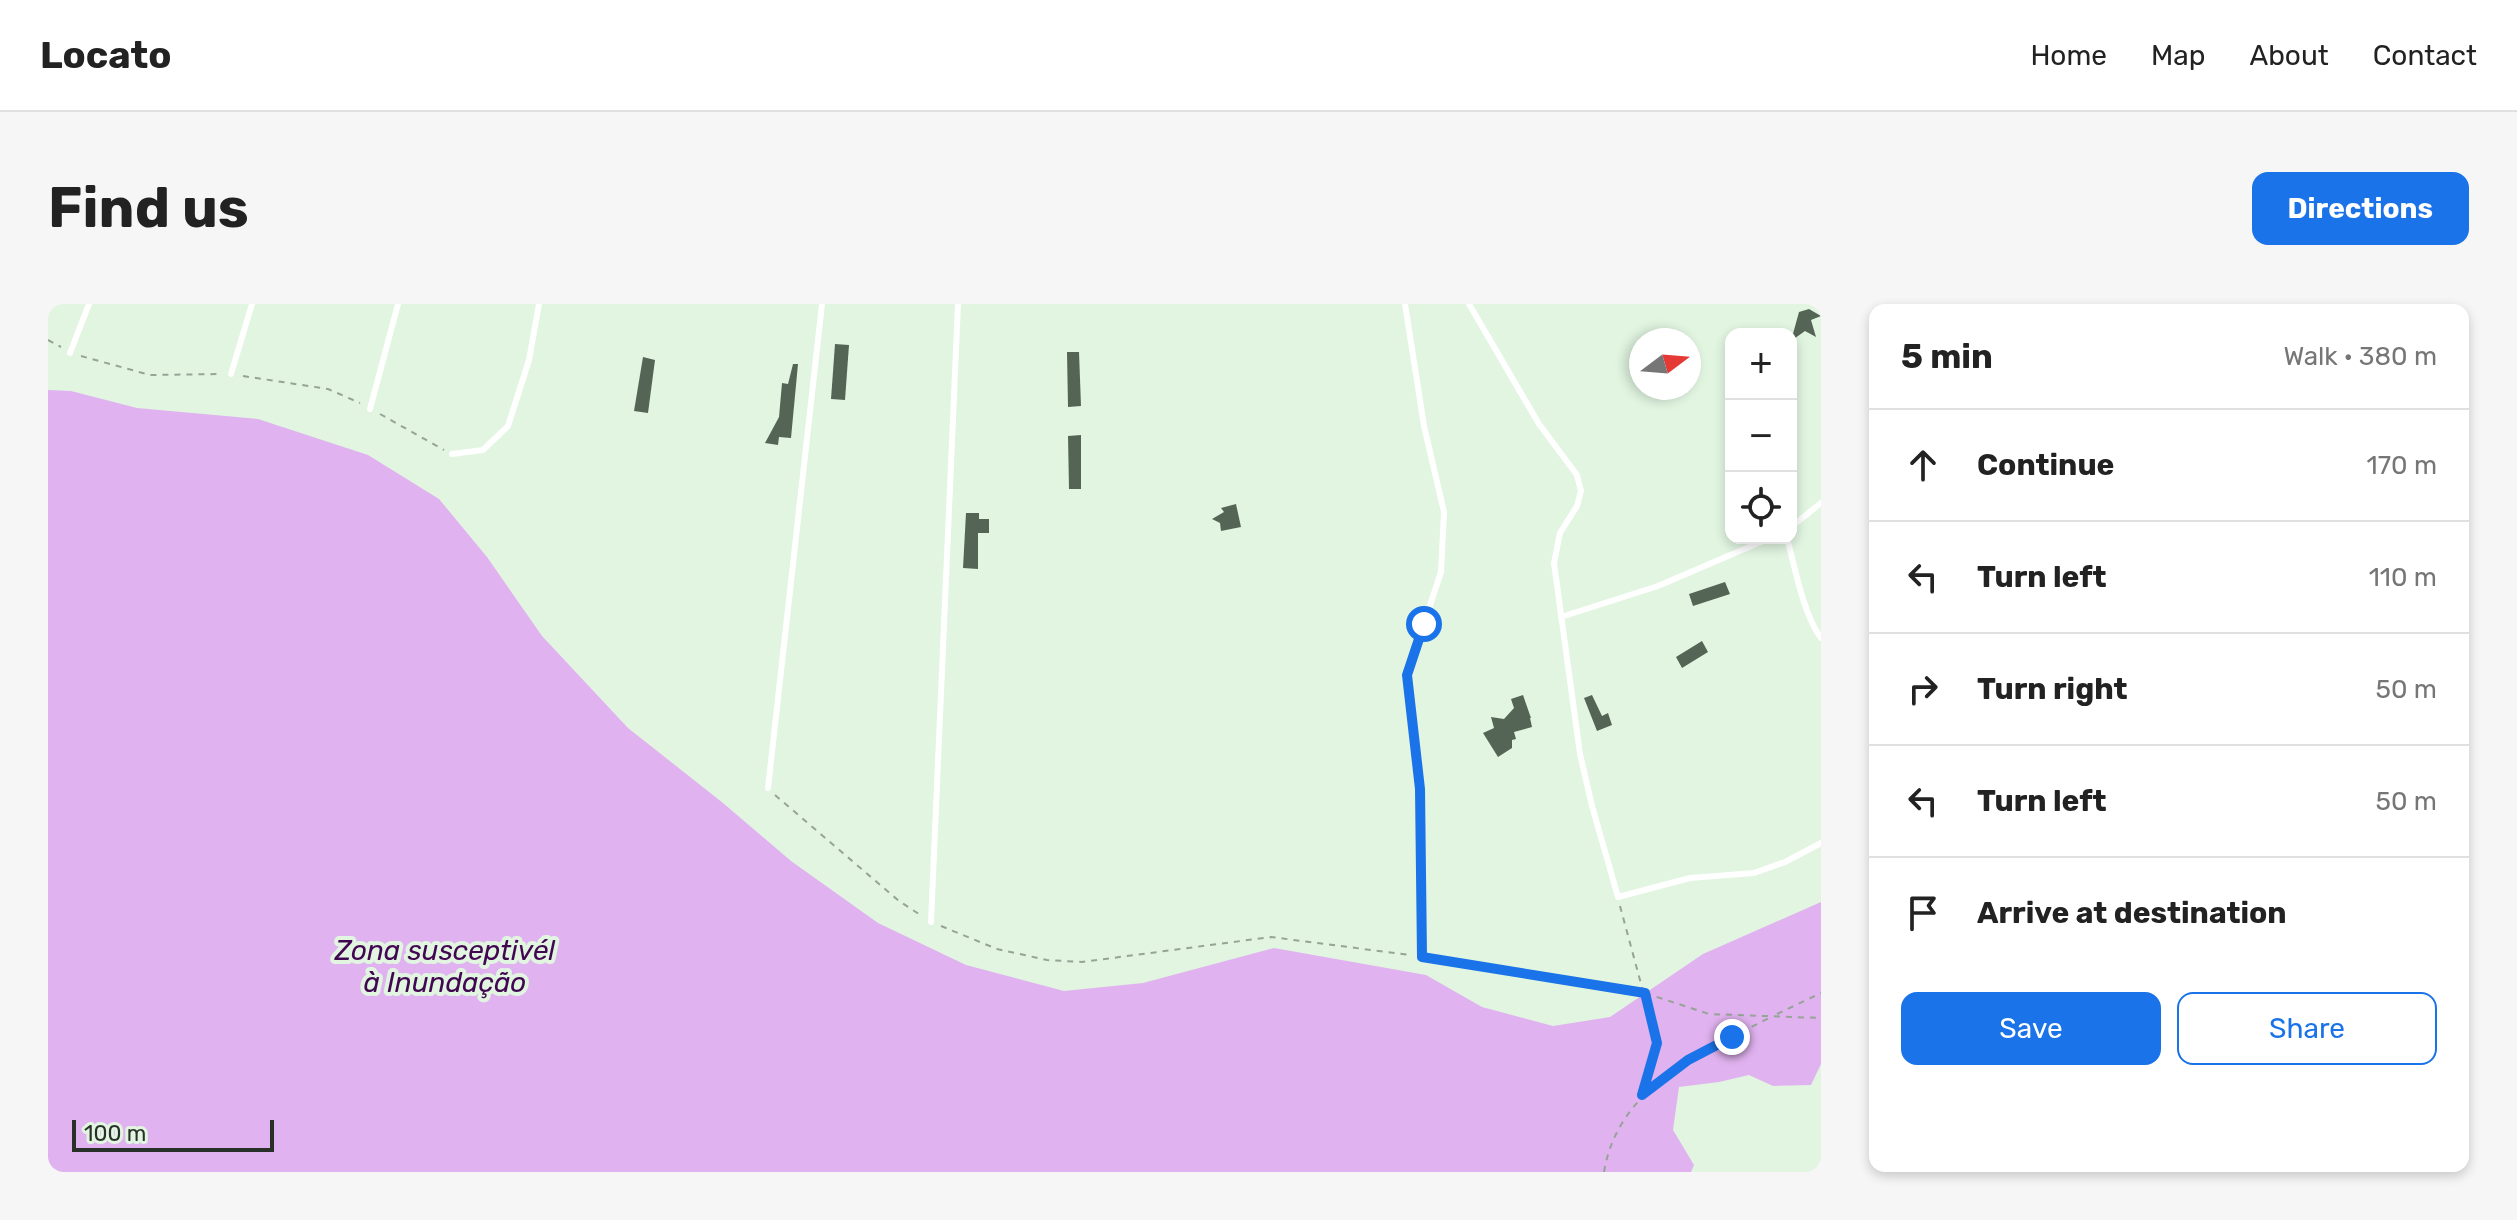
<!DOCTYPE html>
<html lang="en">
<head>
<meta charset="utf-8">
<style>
  body { margin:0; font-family:Rubik,sans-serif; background:#f6f6f6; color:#222 }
  .controls { position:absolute; right:24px; top:24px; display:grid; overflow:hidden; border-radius:16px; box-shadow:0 4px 12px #0003 }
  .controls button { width:72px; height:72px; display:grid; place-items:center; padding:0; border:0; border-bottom:2px solid #e0e0e0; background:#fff; color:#222; font:40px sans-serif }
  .compass { position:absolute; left:1581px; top:24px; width:72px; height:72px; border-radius:50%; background:#fff; box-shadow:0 4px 12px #0003; rotate:74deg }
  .scale { position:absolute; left:24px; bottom:20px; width:202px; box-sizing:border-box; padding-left:8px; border:4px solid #293029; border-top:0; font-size:22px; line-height:28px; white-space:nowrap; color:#293029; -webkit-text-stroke:6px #e1f5e1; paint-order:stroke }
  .stop { position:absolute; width:24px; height:24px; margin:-18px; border:6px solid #1a73e8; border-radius:50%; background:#fff }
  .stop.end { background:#1a73e8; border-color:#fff; box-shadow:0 2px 8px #0008 }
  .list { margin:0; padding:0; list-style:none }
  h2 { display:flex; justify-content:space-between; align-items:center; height:104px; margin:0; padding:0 32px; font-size:34px }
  h2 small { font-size:26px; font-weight:400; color:#767676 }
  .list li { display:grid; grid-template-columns:52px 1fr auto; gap:24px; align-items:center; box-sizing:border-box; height:112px; padding:0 32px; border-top:2px solid #e0e0e0 }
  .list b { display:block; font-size:30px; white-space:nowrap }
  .list em { font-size:26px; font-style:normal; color:#767676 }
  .actions { display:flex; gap:16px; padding:24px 32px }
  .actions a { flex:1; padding:18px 0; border:2px solid #1a73e8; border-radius:16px; text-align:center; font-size:28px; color:#1a73e8 }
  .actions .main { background:#1a73e8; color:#fff }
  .icon { flex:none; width:44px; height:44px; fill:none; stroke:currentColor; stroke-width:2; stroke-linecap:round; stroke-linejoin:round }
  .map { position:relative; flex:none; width:1773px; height:868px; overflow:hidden; border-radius:16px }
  header { display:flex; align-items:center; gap:48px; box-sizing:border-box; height:112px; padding:0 40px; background:#fff; border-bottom:2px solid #e0e0e0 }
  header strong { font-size:38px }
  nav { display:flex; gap:44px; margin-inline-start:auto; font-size:28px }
  .intro { display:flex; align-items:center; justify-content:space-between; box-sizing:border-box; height:192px; padding:0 48px }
  h1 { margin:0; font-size:56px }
  .button { padding:20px 36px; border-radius:16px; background:#1a73e8; color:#fff; font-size:28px; font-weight:700 }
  main { display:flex; gap:48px; padding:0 48px }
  aside { flex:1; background:#fff; border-radius:16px; box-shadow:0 4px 12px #0003 }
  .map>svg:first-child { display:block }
  .water { fill:#e0b2ef }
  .building { fill:#546555 }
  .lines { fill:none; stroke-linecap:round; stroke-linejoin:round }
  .path { stroke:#96a496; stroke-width:2; stroke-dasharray:6 6; stroke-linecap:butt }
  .service { stroke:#fff; stroke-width:6 }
  .route { stroke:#1a73e8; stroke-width:10 }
  .labels { text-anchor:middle; stroke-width:8; stroke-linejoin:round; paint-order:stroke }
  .water-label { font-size:28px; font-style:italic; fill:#420751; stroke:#e1f5e1 }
</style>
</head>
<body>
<header>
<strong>Locato</strong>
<nav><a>Home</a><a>Map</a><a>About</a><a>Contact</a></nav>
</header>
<div class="intro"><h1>Find us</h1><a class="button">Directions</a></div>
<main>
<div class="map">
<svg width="1773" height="868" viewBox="0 0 1773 868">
  <rect width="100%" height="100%" fill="#e1f5e1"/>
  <path class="water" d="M0,86L23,87L89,104L210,115L320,151L391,195L439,253L494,332L580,424L675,499L743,557L830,619L918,661L1016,687L1095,679L1226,644L1378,671L1434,703L1505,722L1562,713L1655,650L1773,598V760L1763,781L1725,782L1701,771L1671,778L1631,783L1625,826L1646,861L1643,868H0Z"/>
  <g class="building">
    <path d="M1761,5L1773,12L1763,16L1768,33L1757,27L1743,37L1751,8Z"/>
    <path d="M787,40L801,41L797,96L783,95Z"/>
    <path d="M1019,48H1031L1033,102L1020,103Z"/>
    <path d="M595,53L607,56L600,109L586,107Z"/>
    <path d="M745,60H750L743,134L731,133L730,141L717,139L731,113L734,79L740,80Z"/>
    <path d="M1033,131V185H1021L1020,132Z"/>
    <path d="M1188,200L1193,223L1173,227L1172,219L1164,215L1176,208L1173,204Z"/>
    <path d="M918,209H931V215H941V229H930V265L915,264Z"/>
    <path d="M1677,278L1682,290L1645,302L1641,290Z"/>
    <path d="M1654,337L1660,348L1634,364L1628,353Z"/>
    <path d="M1475,391L1483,414H1482L1484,423L1466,428L1468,435L1464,436V444L1450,453L1435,429L1446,424L1443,413L1456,415L1466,404L1463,395Z"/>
    <path d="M1544,391L1554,412L1560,409L1564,421L1549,427L1536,394Z"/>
  </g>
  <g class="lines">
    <g class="path">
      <path d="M0,36L13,43"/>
      <path d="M33,52L102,71L172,70"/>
      <path d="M195,72L280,85L312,99"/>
      <path d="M332,110L396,146"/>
      <path d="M727,491L851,597L874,612"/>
      <path d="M1572,602L1609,739L1594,789"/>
      <path d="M893,622L949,645L999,656L1034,658L1223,633L1362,651"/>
      <path d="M1384,655L1597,689L1661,710L1773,714"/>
      <path d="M1729,710L1773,689"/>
      <path d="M1556,868C1570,782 1655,748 1723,713"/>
    </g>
    <g class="service">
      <path d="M1357,0L1376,122L1396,208L1393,268L1359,371L1372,485L1374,653"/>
      <path d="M1421,0L1491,120L1529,171L1533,187L1529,202L1512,229L1506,259L1532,450L1544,502L1570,593L1642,574L1706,569L1737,558L1773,539"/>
      <path d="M22,49L41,0"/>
      <path d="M183,70L204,0"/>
      <path d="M322,105L350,0"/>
      <path d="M404,150L435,146L460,122L481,56L491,0"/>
      <path d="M1743,223L1773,199"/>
      <path d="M1739,234C1747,263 1755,310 1773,334"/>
      <path d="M1513,313L1610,282L1722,234"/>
      <path d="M720,484L774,0"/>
      <path d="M883,618L910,0"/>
    </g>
  </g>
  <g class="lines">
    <path class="route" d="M1376,320L1359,371L1372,485L1374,653L1597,689L1609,739L1594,791L1640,756L1684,733"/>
  </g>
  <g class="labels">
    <g class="water-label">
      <text x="397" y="656">Zona susceptivél<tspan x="397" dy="32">à Inundação</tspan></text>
    </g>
  </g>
</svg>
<div class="controls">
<button>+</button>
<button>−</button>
<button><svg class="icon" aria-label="locate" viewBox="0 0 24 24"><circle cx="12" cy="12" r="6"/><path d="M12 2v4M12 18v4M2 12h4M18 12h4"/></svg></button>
</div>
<svg class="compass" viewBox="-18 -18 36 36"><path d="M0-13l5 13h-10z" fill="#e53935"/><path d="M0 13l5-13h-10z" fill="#767676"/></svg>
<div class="scale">100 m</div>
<div class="stop" style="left:1376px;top:320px"></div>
<div class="stop end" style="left:1684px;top:733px"></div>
</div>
<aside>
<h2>5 min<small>Walk · 380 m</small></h2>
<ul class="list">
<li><svg class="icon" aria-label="ahead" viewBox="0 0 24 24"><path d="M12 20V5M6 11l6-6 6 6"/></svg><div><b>Continue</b></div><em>170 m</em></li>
<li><svg class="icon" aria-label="left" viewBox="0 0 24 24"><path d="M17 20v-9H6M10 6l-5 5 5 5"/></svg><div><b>Turn left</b></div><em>110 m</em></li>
<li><svg class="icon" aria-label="right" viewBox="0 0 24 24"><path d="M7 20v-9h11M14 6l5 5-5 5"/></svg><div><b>Turn right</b></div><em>50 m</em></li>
<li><svg class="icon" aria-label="left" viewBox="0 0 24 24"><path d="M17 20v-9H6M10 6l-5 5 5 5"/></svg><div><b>Turn left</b></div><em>50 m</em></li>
<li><svg class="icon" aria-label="arrive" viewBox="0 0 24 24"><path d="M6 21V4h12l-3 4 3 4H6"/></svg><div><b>Arrive at destination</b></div></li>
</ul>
<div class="actions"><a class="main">Save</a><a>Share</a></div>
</aside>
</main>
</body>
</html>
